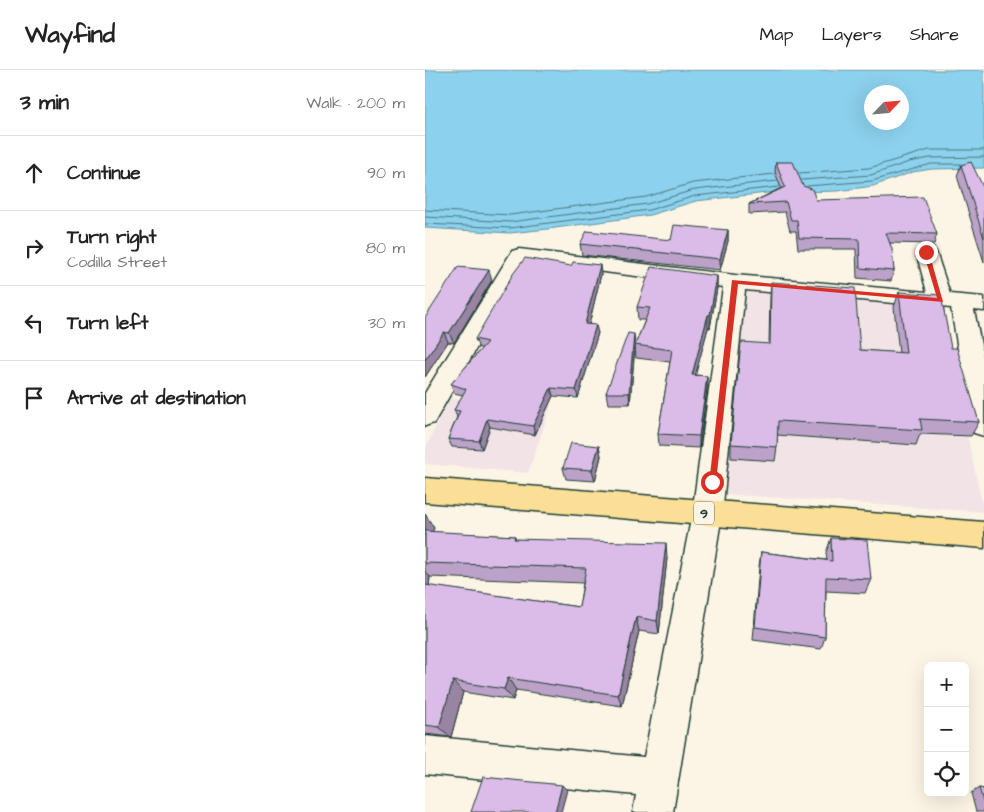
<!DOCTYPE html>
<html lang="en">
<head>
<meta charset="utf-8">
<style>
  body { margin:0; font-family:"Architects Daughter",sans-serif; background:#f6f6f6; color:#222 }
  .controls { position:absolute; right:15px; bottom:15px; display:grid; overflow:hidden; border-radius:8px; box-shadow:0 5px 20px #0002 }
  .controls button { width:45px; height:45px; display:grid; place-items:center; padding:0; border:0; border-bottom:1px solid #e0e0e0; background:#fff; color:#222; font:25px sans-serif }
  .compass { position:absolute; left:439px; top:15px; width:45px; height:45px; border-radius:50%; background:#fff; box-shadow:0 5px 20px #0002; rotate:64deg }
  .stop { position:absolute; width:15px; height:15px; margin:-11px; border:4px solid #d93025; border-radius:50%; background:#fff }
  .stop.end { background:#d93025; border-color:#fff; box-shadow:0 1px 5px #0008 }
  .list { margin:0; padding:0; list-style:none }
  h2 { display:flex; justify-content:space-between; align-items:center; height:65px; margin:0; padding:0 20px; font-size:21px }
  h2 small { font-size:16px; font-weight:400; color:#767676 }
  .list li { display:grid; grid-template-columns:32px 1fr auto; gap:15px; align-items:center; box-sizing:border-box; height:75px; padding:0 20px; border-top:1px solid #e0e0e0 }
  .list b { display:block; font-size:19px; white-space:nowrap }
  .list p { margin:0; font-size:16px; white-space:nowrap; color:#767676 }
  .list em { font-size:16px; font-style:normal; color:#767676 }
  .icon { flex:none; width:28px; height:28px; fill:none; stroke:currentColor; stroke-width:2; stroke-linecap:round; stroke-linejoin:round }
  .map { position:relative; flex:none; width:559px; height:742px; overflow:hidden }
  header { display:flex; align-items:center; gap:30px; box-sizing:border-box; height:70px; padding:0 25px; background:#fff; border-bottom:1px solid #e0e0e0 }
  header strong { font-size:24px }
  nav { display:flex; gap:28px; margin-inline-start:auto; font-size:18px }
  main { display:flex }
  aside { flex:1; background:#fff }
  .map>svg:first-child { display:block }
  .built { fill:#f2e4e6 }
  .water { fill:#8cd1ed; stroke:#6096a3; fill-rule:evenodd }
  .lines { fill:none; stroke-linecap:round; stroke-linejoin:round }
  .shore { stroke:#4b787e; stroke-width:1 }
  .minor-casing { stroke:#1f3d34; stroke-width:3 }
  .highway-casing { stroke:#1f3d34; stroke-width:3 }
  .minor { fill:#fcf5e5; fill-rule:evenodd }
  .highway { fill:#fbdf96; fill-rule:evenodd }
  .wall { fill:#bca2c8; stroke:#1f3d34; fill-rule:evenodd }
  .shaded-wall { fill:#9984a3; stroke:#1f3d34 }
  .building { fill:#dbbce9; stroke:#1f3d34 }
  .route { fill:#d93025 }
  .labels { text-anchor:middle; stroke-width:5; stroke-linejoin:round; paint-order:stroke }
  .shield { fill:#fcf5e5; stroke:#617469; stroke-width:1 }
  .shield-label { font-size:14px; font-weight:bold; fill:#1f3d34 }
</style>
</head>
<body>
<header>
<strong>Wayfind</strong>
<nav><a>Map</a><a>Layers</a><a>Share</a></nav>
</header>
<main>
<aside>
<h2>3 min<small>Walk · 200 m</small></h2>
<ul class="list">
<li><svg class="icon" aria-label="ahead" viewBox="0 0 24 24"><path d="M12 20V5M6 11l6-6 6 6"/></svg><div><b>Continue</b></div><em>90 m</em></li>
<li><svg class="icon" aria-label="right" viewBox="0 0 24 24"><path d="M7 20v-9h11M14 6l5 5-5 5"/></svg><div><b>Turn right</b><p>Codilla Street</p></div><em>80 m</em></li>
<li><svg class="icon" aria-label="left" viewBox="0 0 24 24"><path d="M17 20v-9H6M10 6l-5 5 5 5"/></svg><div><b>Turn left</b></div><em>30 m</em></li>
<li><svg class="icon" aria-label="arrive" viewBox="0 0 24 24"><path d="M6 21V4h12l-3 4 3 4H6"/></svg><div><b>Arrive at destination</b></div></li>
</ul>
</aside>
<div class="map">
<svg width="559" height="742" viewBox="0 0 559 742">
  <rect width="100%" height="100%" fill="#fcf5e5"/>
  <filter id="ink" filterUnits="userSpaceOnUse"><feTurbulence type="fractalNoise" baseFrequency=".02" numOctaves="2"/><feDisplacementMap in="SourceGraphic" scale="10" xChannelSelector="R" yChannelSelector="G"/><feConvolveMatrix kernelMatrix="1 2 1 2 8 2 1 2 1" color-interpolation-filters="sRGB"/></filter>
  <g filter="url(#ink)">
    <g class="built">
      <path d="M321,213L513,230L559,442L296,424Z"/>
      <path d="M24,328L126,336L103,403L0,394V379Z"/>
    </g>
    <path class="water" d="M0,0H559V98L507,99L488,102L448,116L413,121L342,123L271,131L225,145L123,159L85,163L0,158ZM447,22H477V52H447Z"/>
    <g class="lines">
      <g class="shore">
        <path d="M374,103L444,98L504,80H559"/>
        <path d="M377,110L446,105L484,92L505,88L559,87"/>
        <path d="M382,116L447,111L506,94H536"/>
        <path d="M0,140L85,145L221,127L268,113L349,104"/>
        <path d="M0,147L85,152L222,134L269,120L352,111"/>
        <path d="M0,154L85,158L224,140L270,126L354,117"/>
      </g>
      <g class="minor-casing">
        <path id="minor" d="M501,176L508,178L511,182L525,224L559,227V241L549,240L559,290V366L549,363L546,356L526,238L320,220L297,444L248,742H208L211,725L0,704V666L219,687L267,444L298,217L100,192L9,353L0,356V323L87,181L94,179L310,205L502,222L491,182L494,178Z"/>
      </g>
      <g class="highway-casing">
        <path id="highway" d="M0,408L559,452V478L0,432Z"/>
      </g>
      <use href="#minor" class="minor"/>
      <use href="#highway" class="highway"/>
    </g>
    <g class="wall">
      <path d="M351,92L391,130L512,164L509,174L465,173L469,201L466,211L432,208L431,179H373L371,161H365L360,142L324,144V134L356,118L350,102Z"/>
      <path d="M536,95L559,119V192L532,106Z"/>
      <path d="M303,160V171L295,200L157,185L155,174L246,170Z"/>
      <path d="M176,204L164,254L173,263L153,328L128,326L110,365L65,357L57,379L27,377L23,369L32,347L29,340L38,325L29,323L26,314L57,278H54L50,269Z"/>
      <path d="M292,206V218L285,258H283L270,305L282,306V319L274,378L234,376L233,364L245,292L211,288L210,276L205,334H183L181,323L210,275L220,250H213L212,237Z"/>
      <path d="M67,210L29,273L23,272L0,307V248Z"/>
      <path d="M346,212L435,280L474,283L469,237L474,222L526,278L554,352L546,366L495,364L491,375L352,365V377L350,391L306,388V374L344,274L345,227Z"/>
      <path d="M174,376L176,386L170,411L141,409L138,398Z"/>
      <path d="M0,444L9,458L7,462L90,466L91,469L242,488L234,564L214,561L197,636L91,620L88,630L38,622L26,667L0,664V665ZM5,507L158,513L154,537L4,516Z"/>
      <path d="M406,468L446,509L440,523L401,521L400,567L396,579L328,570L334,496L336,482L402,490L401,483Z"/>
      <path d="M554,718L559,719V742H551L546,723Z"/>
    </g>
    <g class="shaded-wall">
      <path d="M303,160V171L295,200V189Z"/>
      <path d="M175,195L176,204L162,263L160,254Z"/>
      <path d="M64,200L67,210L29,273L24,263Z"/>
      <path d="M292,206V218L285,258V245Z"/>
      <path d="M283,245V258L267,318V305Z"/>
      <path d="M171,255L173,263L153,328L151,320Z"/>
      <path d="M19,262L23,272L0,307V290Z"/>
      <path d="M209,264L210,276L205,334L204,323Z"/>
      <path d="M282,306V319L274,378V366Z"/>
      <path d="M126,318L128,326L110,365L108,356Z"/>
      <path d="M62,349L65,357L57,379L54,371Z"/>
      <path d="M174,376L176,386L170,411L167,400Z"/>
      <path d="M0,444L9,458L1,476L0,475Z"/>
      <path d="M241,473L242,488L234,564L232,551Z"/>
      <path d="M0,501L5,507L3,528L0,525Z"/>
      <path d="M211,547L214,561L197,636L193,625Z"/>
      <path d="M83,608L91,620L88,630L79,619Z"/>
      <path d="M28,611L38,622L26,667L14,657Z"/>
      <path d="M137,715L142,720L136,742H130Z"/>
    </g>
    <g class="building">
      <path d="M351,92H368L378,116L387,119L391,130L498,127L512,164L461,163L467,179L469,201L435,198L434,169L374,168L372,150H366L361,132L324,134L360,117Z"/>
      <path d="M546,92L559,119V168L536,95Z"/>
      <path d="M249,155L303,160L295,189L155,174L162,161L246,170Z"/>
      <path d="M100,188L146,196L148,192L175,195L160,254L171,255L151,320L126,318L108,356L62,349L54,371L23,369L35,341L29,340L41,319L26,314L62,272L50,269L88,204Z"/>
      <path d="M33,197L64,200L24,263L19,262L0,290V248Z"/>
      <path d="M226,197L292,206L285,245H283L267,305L282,306L274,366L233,364L247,280L210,275L225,238L212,237Z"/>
      <path d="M346,212L430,218L435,280L481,283L474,222L516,225L526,278H532L554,352L495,349L497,360L353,351L352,377L306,374L316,272L345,274Z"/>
      <path d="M203,263L209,264L204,323H181Z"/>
      <path d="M146,373L174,376L167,400L138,398Z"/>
      <path d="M0,461L90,466L89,469L241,473L232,551L211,547L193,625L83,608L79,619L28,611L14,657L0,655V515L154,537L161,498L0,493Z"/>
      <path d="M406,468L442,470L446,509L401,507L400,567L330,557L336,482L407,491Z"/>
      <path d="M58,707L137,715L130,742H46Z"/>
      <path d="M554,718L559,719V735Z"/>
    </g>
  </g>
  <path class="route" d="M498,181L504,182L518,232L313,214L291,412L290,414H284L307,210L512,228Z"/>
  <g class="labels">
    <rect class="shield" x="269" y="431.5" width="20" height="23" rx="4"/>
    <g class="shield-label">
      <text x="279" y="448">9</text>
    </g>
  </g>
</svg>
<div class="controls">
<button>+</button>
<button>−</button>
<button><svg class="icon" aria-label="locate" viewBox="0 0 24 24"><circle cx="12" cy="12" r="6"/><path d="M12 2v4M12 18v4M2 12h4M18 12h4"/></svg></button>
</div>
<svg class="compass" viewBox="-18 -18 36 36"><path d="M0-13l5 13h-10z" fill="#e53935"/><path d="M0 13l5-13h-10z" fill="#767676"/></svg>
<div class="stop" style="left:287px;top:412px"></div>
<div class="stop end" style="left:501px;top:182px"></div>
</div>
</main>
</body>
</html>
